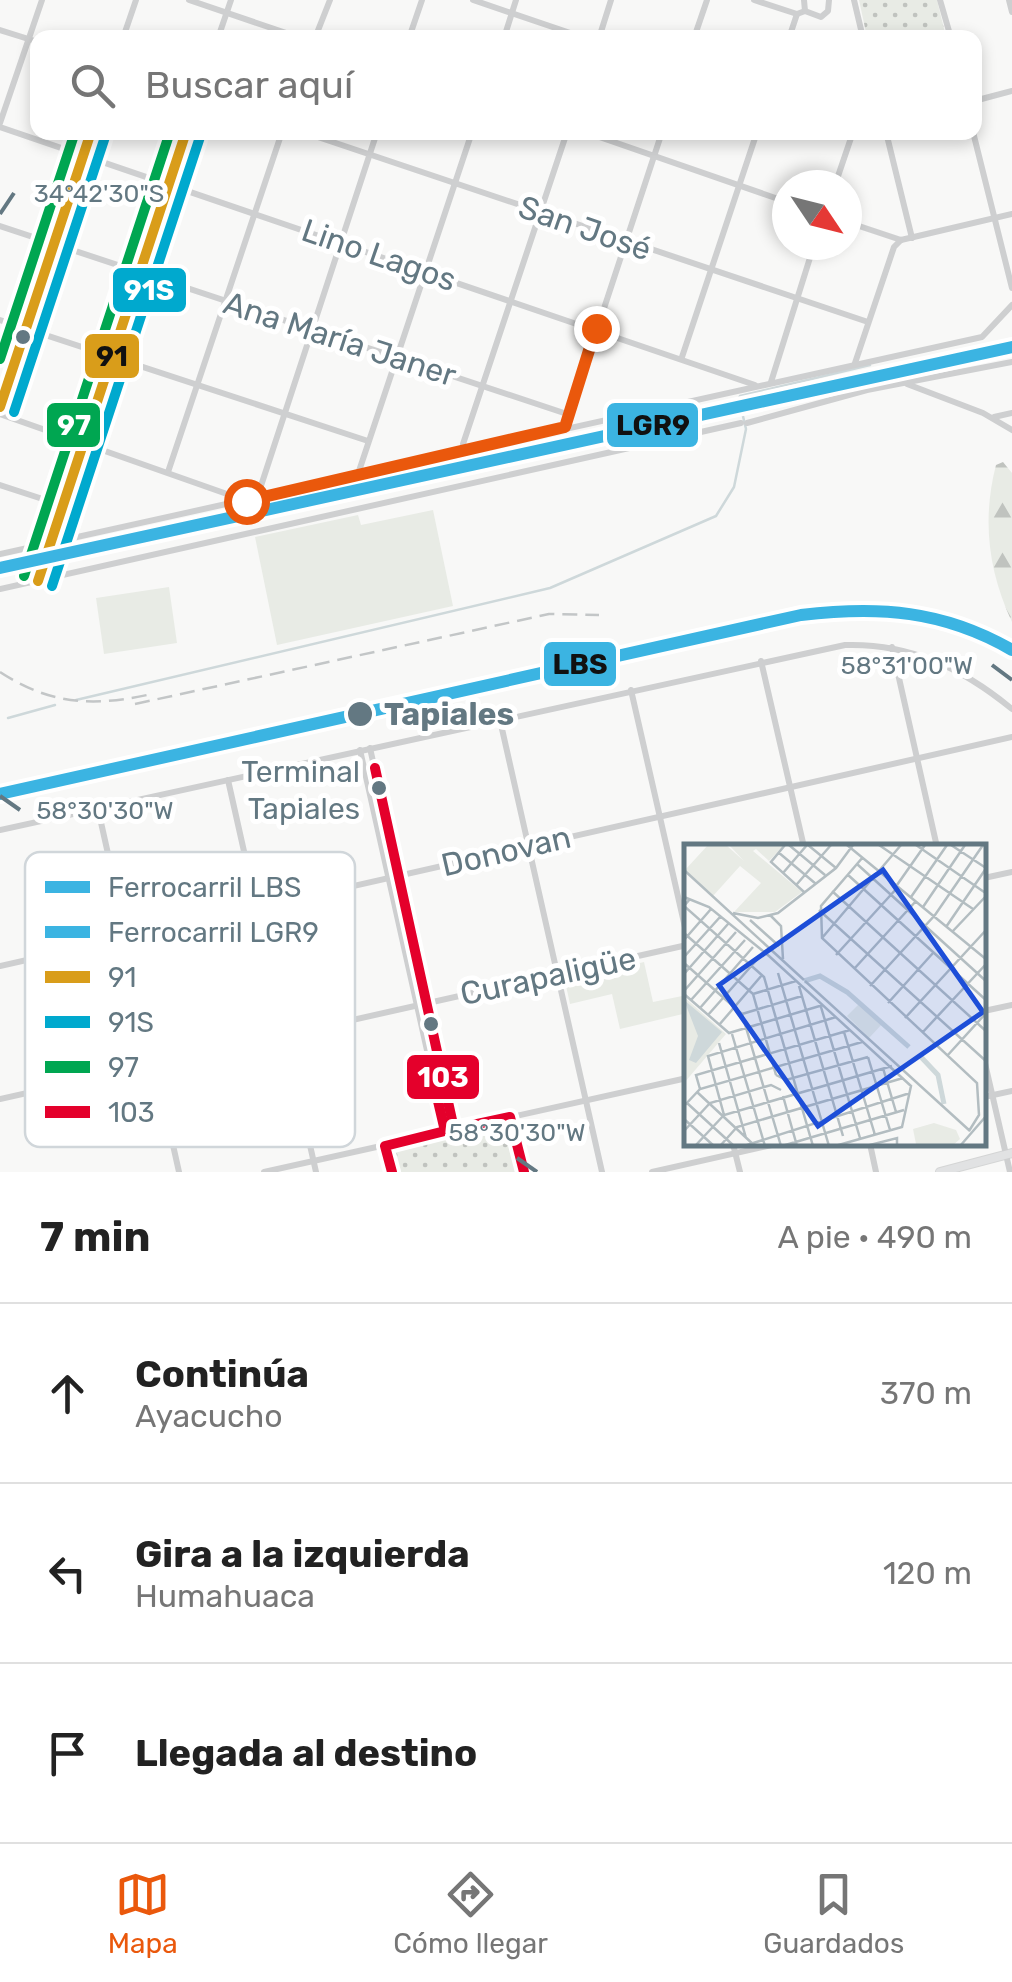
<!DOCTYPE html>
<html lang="es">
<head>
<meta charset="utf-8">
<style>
  body { margin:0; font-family:Rubik,sans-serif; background:#f6f6f6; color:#222 }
  .compass { position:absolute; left:772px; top:170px; width:90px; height:90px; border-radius:50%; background:#fff; box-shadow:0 5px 15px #0003; rotate:125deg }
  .stop { position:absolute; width:30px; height:30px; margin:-22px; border:8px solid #ea580c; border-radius:50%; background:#fff }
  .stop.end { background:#ea580c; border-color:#fff; box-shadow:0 2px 10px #0008 }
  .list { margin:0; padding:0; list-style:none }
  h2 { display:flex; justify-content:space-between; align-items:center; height:130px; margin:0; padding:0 40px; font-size:42px }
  h2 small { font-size:32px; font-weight:400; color:#767676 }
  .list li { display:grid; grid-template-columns:65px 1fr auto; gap:30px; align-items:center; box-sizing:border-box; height:180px; padding:0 40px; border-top:2px solid #e0e0e0 }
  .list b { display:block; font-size:38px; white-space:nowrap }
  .list p { margin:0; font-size:32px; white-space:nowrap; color:#767676 }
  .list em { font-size:32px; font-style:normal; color:#767676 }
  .icon { flex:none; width:55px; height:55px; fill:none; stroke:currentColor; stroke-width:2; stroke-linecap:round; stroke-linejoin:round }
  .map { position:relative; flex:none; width:1012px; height:1172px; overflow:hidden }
  .search { position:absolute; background:#fff; box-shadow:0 5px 15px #0003; left:30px; right:30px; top:30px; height:110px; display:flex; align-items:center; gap:25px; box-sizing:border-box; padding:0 35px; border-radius:20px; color:#767676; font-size:38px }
  .sheet { height:670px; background:#fff }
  nav { display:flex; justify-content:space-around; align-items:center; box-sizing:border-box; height:140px; border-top:2px solid #e0e0e0; background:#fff; font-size:28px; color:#767676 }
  nav a { display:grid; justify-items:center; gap:5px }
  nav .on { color:#ea580c }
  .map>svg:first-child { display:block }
  .forest { fill:url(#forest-firs) }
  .park { fill:url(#park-dots) }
  .pitch { fill:#e8ebe5 }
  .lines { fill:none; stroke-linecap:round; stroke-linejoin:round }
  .stream { stroke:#ced8da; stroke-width:2.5 }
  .major-casing { stroke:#d4d5d5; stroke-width:10 }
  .minor { stroke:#cecfd0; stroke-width:6 }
  .major { stroke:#e1e2e3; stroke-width:8 }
  .rail { stroke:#c3c6c7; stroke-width:2.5; stroke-dasharray:15 8; stroke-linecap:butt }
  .bus-1-casing { stroke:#fff; stroke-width:18 }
  .bus-2-casing { stroke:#fff; stroke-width:18 }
  .bus-3-casing { stroke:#fff; stroke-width:18 }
  .bus-4-casing { stroke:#fff; stroke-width:18 }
  .bus-1 { stroke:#d99d1a; stroke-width:10 }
  .bus-2 { stroke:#00a9ce; stroke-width:10 }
  .bus-3 { stroke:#00a651; stroke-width:10 }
  .bus-4 { stroke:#e4002b; stroke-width:10 }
  .rail-1-casing { stroke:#fff; stroke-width:20 }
  .rail-2-casing { stroke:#fff; stroke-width:20 }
  .rail-1 { stroke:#3bb4e2; stroke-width:12 }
  .rail-2 { stroke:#3bb4e2; stroke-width:12 }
  .route { stroke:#ea580c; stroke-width:12 }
  .ticks { fill:none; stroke:#637882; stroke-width:4 }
  .bus-dot { fill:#637882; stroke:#fff; stroke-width:4 }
  .labels { text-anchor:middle; stroke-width:10; stroke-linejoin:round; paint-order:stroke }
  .bus-label { font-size:30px; fill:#637882; stroke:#fff; text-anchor:end }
  .street-label { font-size:32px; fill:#637882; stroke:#fff }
  .stop-label { font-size:32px; font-weight:bold; fill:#637882; stroke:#fff; text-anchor:start }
  .inset-river { fill:none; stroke:#ced8da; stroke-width:5 }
  .inset-road { fill:none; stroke:#b3bdc1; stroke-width:2.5 }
  .view { fill:#1d4ed8; fill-opacity:0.15; stroke:#1d4ed8; stroke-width:5 }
  .inset-edge { fill:none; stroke:#637882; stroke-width:5 }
  .key { fill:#fff; stroke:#d0d6da; stroke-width:2.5 }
  .key-label { font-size:28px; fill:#637882 }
  .ticks-label { font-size:25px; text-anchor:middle; fill:#637882; stroke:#fff; stroke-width:10; stroke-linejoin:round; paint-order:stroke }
  .line-badge { stroke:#fff; stroke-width:4 }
  .badge-label { font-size:28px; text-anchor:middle; font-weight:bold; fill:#fff }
  .pale-badge-label { font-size:28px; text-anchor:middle; font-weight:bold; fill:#111 }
</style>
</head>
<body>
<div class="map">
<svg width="1012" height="1172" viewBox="0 0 1012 1172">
  <defs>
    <pattern id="forest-firs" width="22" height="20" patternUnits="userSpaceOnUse" patternTransform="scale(2.5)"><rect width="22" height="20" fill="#e8ebe5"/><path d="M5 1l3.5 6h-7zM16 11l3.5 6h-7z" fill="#c0c3bf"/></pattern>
    <pattern id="park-dots" width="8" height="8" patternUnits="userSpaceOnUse" patternTransform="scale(2.5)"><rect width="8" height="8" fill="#e8ebe5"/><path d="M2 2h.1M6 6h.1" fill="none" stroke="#c0c3bf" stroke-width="1.8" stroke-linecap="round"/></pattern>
  </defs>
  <rect width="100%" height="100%" fill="#f8f8f7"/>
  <path class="forest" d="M1003,462L1012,473V622C988,571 982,519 996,465Z"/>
  <g class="park">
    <path d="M859,0H937L946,37H867Z"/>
    <path d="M506,1124L518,1172H396L391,1150Z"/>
  </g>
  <g class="pitch">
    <path d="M433,510L453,606L277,645L255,537L358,515L361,525Z"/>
    <path d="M169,587L177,643L104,654L96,598Z"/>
    <path d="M644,962L653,1002L687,995V1013L620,1029L612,994L570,1004L565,981Z"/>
  </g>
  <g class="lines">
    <g class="stream">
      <path d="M738,401L740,396L870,365"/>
      <path d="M76,700L550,588L716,516L734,487L746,429L742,412"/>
      <path d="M8,718L55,705"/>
    </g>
    <g class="major-casing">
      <path id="major" d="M940,1172L1012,1153"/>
    </g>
    <g class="minor">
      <path d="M189,0L301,38"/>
      <path d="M473,0L585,38"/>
      <path d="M754,0L797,14L805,11"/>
      <path d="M804,0L805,11"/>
      <path d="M854,0L863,38"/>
      <path d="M940,0L951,38"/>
      <path d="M1009,0L1012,12"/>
      <path d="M805,11L821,17L828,11L829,0"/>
      <path d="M0,30L38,42"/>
      <path d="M123,38L136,0"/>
      <path d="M218,38L231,0"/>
      <path d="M315,38L330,0"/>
      <path d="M409,38L422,0"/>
      <path d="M504,38L516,0"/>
      <path d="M599,38L611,0"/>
      <path d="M694,38L707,0"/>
      <path d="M789,38L797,14"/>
      <path d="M974,101L1012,91"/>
      <path d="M0,123L42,0"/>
      <path d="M0,127L755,385"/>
      <path d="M303,132L868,322"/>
      <path d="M585,132L787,202"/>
      <path d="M886,132L912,238"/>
      <path d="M973,132L1012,288"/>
      <path d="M835,185L853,132"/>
      <path d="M847,222L901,240L1012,214"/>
      <path d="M0,226L567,414"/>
      <path d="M0,320L368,441"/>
      <path d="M682,357L757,132"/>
      <path d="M855,363L894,247L901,240"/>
      <path d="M771,382L814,245"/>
      <path d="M907,384L983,413L1012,430"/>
      <path d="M0,407L91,132"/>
      <path d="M0,414L244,500"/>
      <path d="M994,417L1012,413"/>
      <path d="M747,423L867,390L1012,362"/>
      <path d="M565,427L662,132"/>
      <path d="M464,452L463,444L567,132"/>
      <path d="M168,472L282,132"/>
      <path d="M358,474L472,132"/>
      <path d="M0,485L61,505"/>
      <path d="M257,498L377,132"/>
      <path d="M0,554L982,337L1012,305"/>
      <path d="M38,580L186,132"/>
      <path d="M0,589L741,423"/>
      <path d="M892,647L937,847"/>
      <path d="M761,661L804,847"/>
      <path d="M631,690L687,936"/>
      <path d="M500,720L602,1172"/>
      <path d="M370,748L454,1129"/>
      <path d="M360,750L445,1131"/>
      <path d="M228,780L316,1172"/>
      <path d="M98,809L179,1172"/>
      <path d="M0,830L845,645C910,643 962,668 1012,709"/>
      <path d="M984,878L1012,872"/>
      <path d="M0,966L1012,737"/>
      <path d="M984,1011L1012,1005"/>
      <path d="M984,1059L1010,1172"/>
      <path d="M984,1097L1012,1091"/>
      <path d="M0,1099L687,945"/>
      <path d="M510,1117L524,1172"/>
      <path d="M733,1144L740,1172"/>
      <path d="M870,1144L876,1172"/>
      <path d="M385,1146L392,1172"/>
      <path d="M264,1172L687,1078"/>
      <path d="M652,1172L776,1144"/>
    </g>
    <use href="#major" class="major"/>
    <g class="rail">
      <path d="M0,672C49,704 91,707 147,695"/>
      <path d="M135,704L549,614L599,615"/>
    </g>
    <g class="bus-1-casing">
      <g id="bus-1">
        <path d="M0,407L91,132"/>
        <path d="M38,581L186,132"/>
      </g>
    </g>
    <g class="bus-2-casing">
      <g id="bus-2">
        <path d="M14,412L105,137"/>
        <path d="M52,586L200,137"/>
      </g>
    </g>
    <g class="bus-3-casing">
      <g id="bus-3">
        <path d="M0,359L75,132"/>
        <path d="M24,576L170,132"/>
      </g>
    </g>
    <g class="bus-4-casing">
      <g id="bus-4">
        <path d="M375,768L454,1129L510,1117L524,1172"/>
        <path d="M392,1172L385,1146L445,1131L438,1101"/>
      </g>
    </g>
    <use href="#bus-1" class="bus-1"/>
    <use href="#bus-2" class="bus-2"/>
    <use href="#bus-3" class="bus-3"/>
    <use href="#bus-4" class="bus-4"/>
    <g class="rail-1-casing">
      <path id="rail-1" d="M0,794L801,615C879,606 943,610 1012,650"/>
    </g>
    <g class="rail-2-casing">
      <path id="rail-2" d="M0,568L1012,347"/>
    </g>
    <use href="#rail-1" class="rail-1"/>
    <use href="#rail-2" class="rail-2"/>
  </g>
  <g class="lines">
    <path class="route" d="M246,501L565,427L596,328"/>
  </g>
  <path class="ticks" d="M0,214L14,193M992,665L1012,680M0,796L20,810M517,1158L537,1172"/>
  <g class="bus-dot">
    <circle cx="23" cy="337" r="9"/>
    <circle cx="360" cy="714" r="14"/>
    <circle cx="379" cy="788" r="9"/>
    <circle cx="431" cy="1024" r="9"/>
  </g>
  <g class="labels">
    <g class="bus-label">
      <text x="360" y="782">Terminal<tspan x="360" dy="37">Tapiales</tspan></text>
    </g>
    <g class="street-label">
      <text transform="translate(585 228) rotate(19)" y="11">San José</text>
      <text transform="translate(379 255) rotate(19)" y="11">Lino Lagos</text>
      <text transform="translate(340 339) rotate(18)" y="11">Ana María Janer</text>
      <text transform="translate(506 851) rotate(-13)" y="11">Donovan</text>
      <text transform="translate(548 976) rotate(-12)" y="11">Curapaligüe</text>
    </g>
    <g class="stop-label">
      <text x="384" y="725">Tapiales</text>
    </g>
  </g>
  <g transform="translate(684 844)">
    <rect width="302" height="302" fill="#f8f8f7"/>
    <path d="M0,153L42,190L0,239ZM250,279L272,286L276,295L268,302H227L232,300L229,285Z" fill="#e8ebe5"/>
    <path d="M24,1H42L60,17L45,1H100L85,17L72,5L69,7L118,48L91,68H50L77,39L56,22L29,52L1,26Z" fill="#e8ebe5"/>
    <path d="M175,160L198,180L185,194L163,172Z" fill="#e8ebe5"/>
    <path d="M0,156L38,188L12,219L5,216L14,192Z" fill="#ced8da"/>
    <path class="inset-river" d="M120,137L136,132L163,148L225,203M237,213L254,231L260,260"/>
    <path class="inset-road" d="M101,1L87,18L120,48M105,1L141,31M124,1L152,24M163,1L303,116M195,1L289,65M232,1L303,50M267,1L302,24M94,8L132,40M179,13L137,62L138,94L293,239L295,271L285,287M173,20L303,138M0,26L120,136M99,29L123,1M163,30L303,157M113,40L147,1M213,41L241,1M148,47L303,188M0,53L25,63L85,112L227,242L218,283L151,302M227,53L263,1M6,55L0,62L80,133L129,302M239,63L281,1M135,66L303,218M49,69L74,74L94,69L152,24L169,1M87,72L97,82L99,115M66,76L95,102M262,83L303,23M268,88L303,51M0,89L69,150L92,231M138,94L217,1M0,96L27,65M152,111L214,43M0,113L36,73M0,119L58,170L97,302M170,125L232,57M94,129L145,302M0,130L44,80M121,137L286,287M115,142L159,292M186,142L251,71L299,1M0,147L52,88M0,150L45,189L139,161M69,150L112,137M7,156L61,96M204,159L249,109M137,163L176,294M16,164L69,103M58,170L118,152M24,171L77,111M221,174L303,85M35,181L78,131M160,188L191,291M238,189L303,119M48,190L81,302M35,199L62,294M263,212L303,168M184,213L206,286M199,224L212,268M92,231L102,236L184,213M16,245L12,231L166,186M13,248L71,302M99,252L113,302M3,259L50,302M0,262L16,245L178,198M40,271L24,212L152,173M0,275L30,302M0,287L26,259L87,241L97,246M11,302L40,271L208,222M36,302L53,283L219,234M60,302L226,249M98,302L220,266M182,302L213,294V302M276,302L303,271"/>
    <path class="view" d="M199,26L299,168L134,282L35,141Z"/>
    <rect width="302" height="302" class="inset-edge"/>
  </g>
  <rect x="25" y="852" width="330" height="295" rx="15" class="key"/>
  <rect x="45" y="881" width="45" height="12" fill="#3bb4e2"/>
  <rect x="45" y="926" width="45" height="12" fill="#3bb4e2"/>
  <rect x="45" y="971" width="45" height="12" fill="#d99d1a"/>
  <rect x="45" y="1016" width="45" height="12" fill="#00a9ce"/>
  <rect x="45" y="1061" width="45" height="12" fill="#00a651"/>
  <rect x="45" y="1106" width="45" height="12" fill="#e4002b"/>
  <g class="key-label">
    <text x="108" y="897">Ferrocarril LBS</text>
    <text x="108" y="942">Ferrocarril LGR9</text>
    <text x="108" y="987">91</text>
    <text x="108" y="1032">91S</text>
    <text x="108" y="1077">97</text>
    <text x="108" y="1122">103</text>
  </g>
  <g class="ticks-label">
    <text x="99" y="202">34°42'30"S</text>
    <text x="907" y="674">58°31'00"W</text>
    <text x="105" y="819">58°30'30"W</text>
    <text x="517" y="1141">58°30'30"W</text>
  </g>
  <g class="line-badge">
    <rect x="111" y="266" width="77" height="48" rx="10" fill="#00a9ce"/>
    <rect x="83" y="332" width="58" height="48" rx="10" fill="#d99d1a"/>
    <rect x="45" y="401" width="57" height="48" rx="10" fill="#00a651"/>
    <rect x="605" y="401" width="95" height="48" rx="10" fill="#3bb4e2"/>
    <rect x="542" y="640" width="76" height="48" rx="10" fill="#3bb4e2"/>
    <rect x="405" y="1053" width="76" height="48" rx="10" fill="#e4002b"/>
  </g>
  <g class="badge-label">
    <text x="149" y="300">91S</text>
    <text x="74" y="435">97</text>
    <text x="443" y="1087">103</text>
  </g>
  <g class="pale-badge-label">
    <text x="112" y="366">91</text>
    <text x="653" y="435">LGR9</text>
    <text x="580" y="674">LBS</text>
  </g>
</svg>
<svg class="compass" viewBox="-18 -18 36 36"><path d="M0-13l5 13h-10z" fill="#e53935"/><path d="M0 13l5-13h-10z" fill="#767676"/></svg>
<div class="stop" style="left:246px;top:501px"></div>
<div class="stop end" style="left:596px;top:328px"></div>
<div class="search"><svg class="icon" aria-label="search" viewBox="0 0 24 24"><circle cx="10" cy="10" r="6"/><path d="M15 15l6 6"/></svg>Buscar aquí</div>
</div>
<section class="sheet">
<h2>7 min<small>A pie · 490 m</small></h2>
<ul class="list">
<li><svg class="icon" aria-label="ahead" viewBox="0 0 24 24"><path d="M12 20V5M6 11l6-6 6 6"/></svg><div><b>Continúa</b><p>Ayacucho</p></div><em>370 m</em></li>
<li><svg class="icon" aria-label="left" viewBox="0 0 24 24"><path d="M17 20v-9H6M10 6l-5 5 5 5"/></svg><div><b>Gira a la izquierda</b><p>Humahuaca</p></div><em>120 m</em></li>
<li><svg class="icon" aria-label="arrive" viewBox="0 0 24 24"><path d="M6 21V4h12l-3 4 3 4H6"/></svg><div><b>Llegada al destino</b></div></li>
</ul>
</section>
<nav>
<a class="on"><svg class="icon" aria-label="map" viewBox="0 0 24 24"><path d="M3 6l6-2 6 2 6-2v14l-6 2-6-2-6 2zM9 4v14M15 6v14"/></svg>Mapa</a>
<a><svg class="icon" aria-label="directions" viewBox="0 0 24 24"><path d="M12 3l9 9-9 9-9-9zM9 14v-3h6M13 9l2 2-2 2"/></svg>Cómo llegar</a>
<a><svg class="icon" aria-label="saved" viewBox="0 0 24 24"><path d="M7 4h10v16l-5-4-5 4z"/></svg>Guardados</a>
</nav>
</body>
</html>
